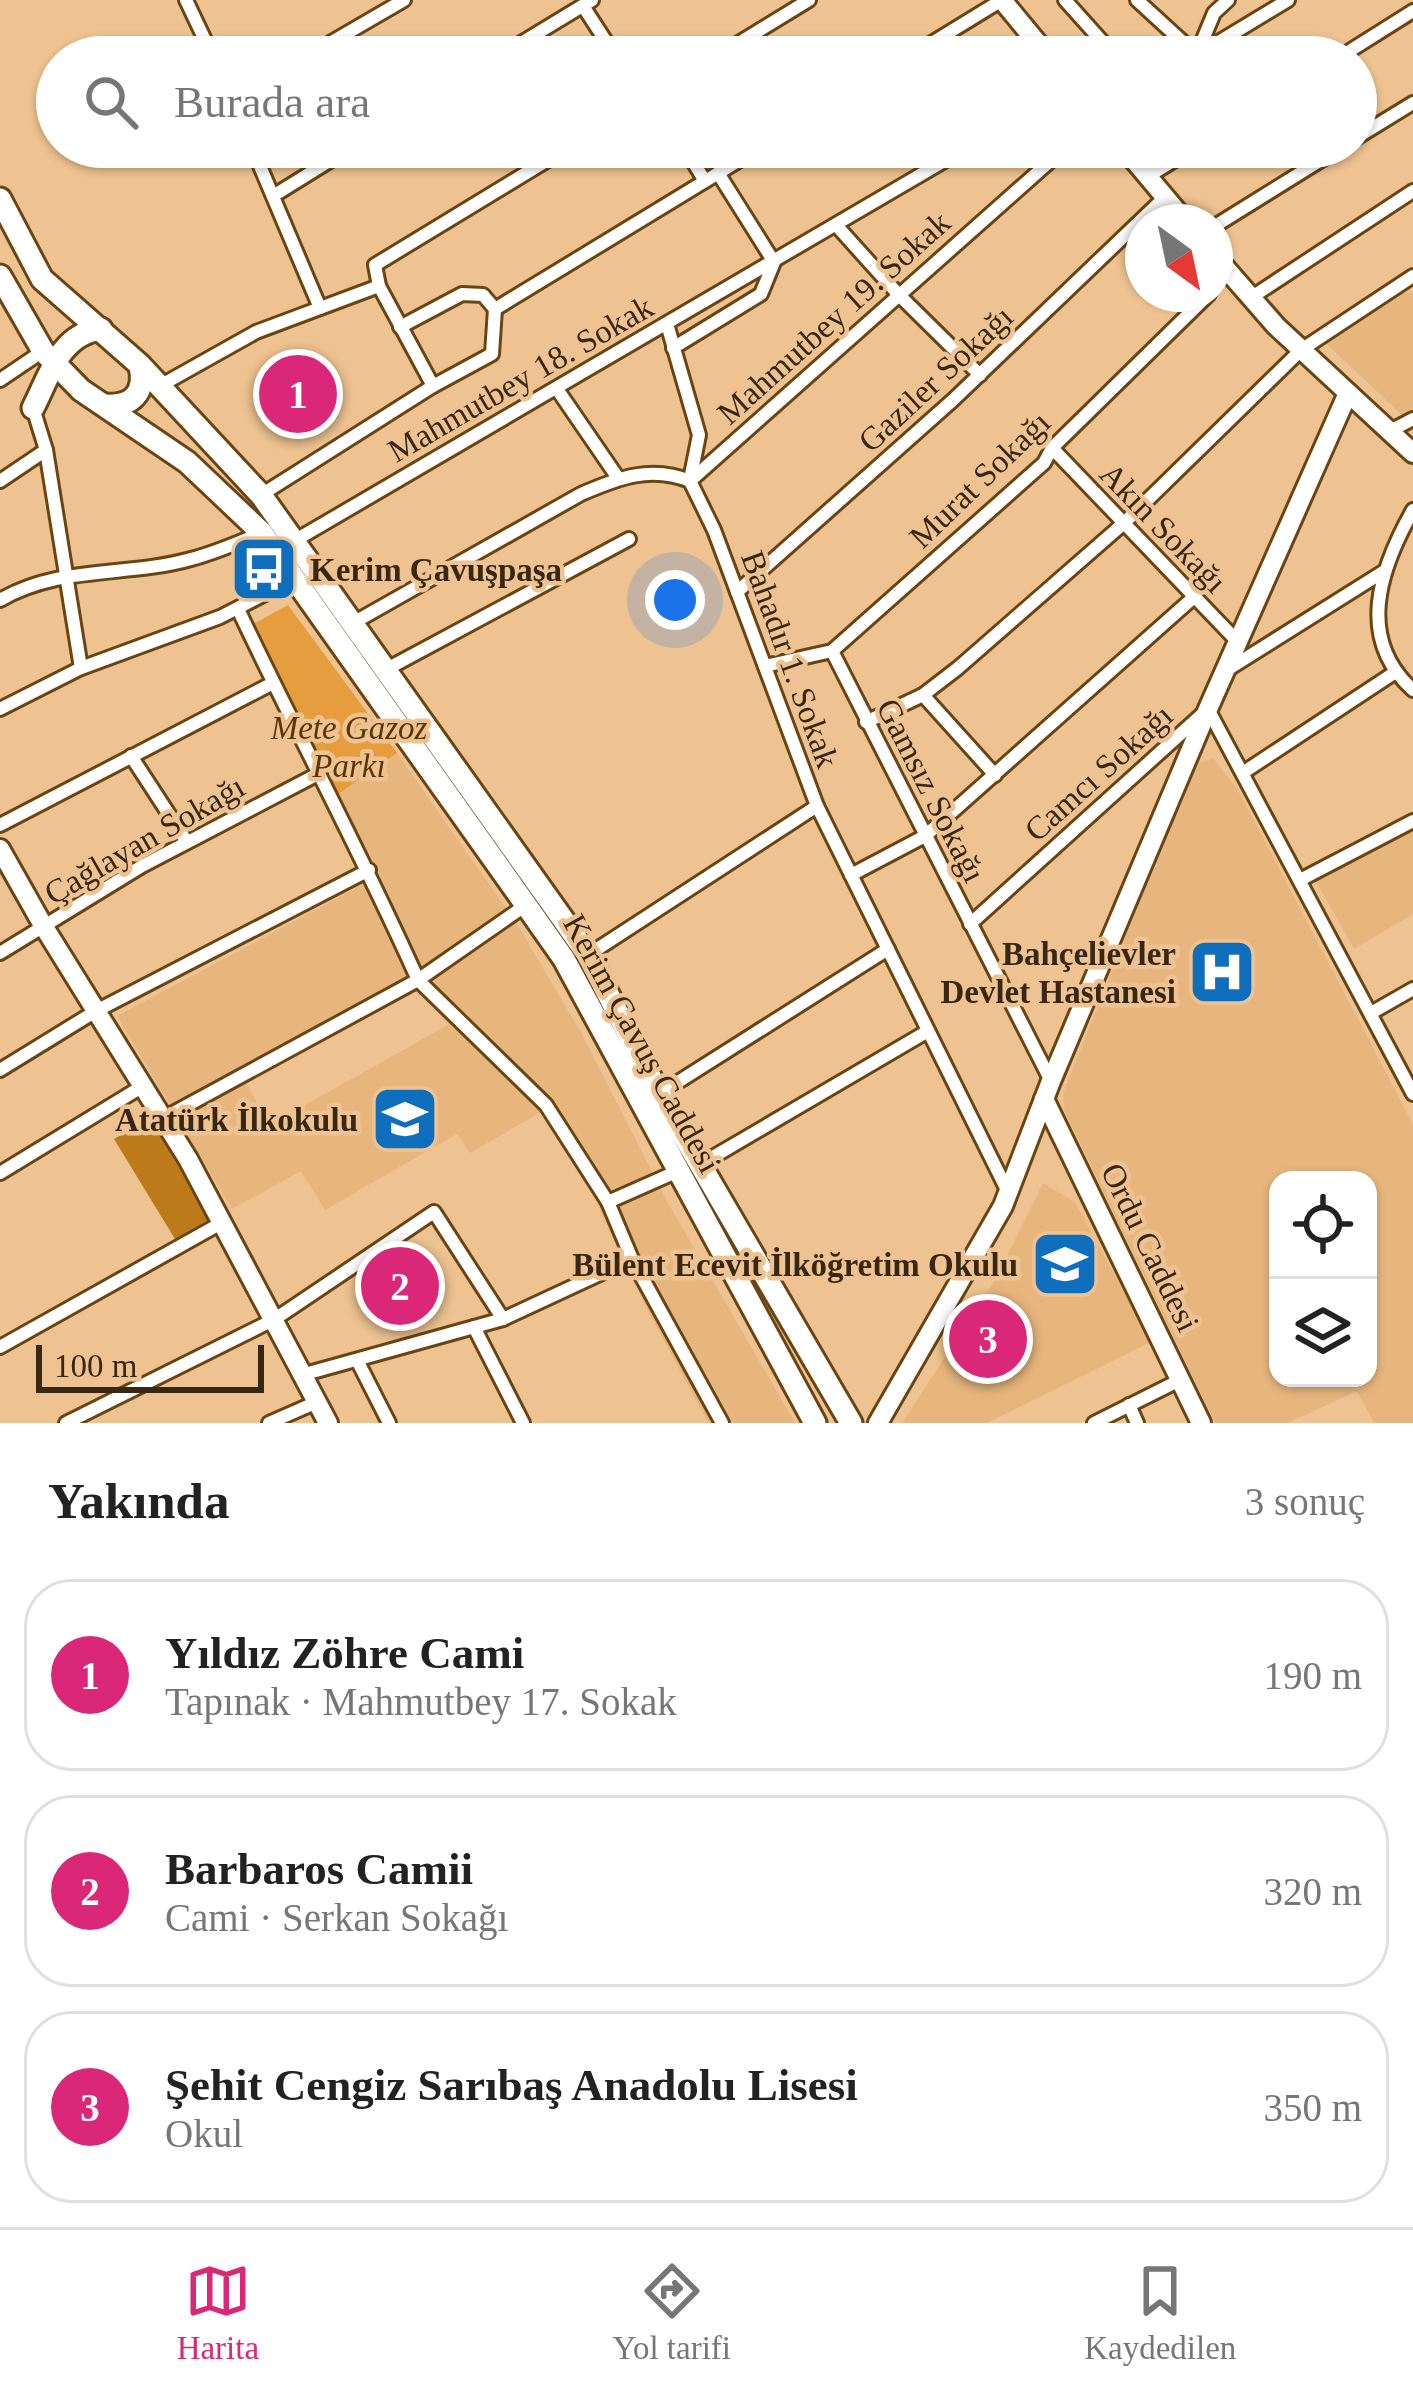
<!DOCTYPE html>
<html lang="tr">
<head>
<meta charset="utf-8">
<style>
  body { margin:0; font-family:"Times New Roman",serif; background:#f2f2f2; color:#222 }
  .controls { position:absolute; right:36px; bottom:36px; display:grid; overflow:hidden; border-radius:24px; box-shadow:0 3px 9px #0004 }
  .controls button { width:108px; height:108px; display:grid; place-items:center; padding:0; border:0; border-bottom:3px solid #e0e0e0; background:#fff; color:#222; font:60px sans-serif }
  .compass { position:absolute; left:1125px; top:204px; width:108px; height:108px; border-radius:50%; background:#fff; box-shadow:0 3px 9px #0004; rotate:147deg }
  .scale { position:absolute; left:36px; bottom:30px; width:228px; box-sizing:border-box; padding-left:12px; border:6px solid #382713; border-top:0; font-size:33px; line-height:42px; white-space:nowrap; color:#382713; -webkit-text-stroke:9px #efc391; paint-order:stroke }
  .you { position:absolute; left:675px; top:600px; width:42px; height:42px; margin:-30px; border:9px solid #fff; border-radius:50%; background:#1a73e8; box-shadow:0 0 0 18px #1a73e833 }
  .badge { display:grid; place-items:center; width:78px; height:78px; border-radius:50%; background:#db2777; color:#fff; font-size:39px; font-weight:700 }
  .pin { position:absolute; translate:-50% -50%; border:6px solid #fff; box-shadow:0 3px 12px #0006 }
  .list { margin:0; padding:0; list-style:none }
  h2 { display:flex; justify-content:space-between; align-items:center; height:156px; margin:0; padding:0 48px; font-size:51px }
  h2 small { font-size:39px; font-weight:400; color:#767676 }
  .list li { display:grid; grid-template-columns:78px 1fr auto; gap:36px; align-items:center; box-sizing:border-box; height:192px; margin:0 24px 24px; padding:0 24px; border:3px solid #e0e0e0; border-radius:48px }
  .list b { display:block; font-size:45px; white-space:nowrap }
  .list p { margin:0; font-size:39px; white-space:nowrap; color:#767676 }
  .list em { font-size:39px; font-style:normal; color:#767676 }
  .icon { flex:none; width:66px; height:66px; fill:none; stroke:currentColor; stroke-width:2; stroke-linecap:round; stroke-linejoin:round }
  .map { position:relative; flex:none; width:1413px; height:1423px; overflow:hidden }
  .search { position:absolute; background:#fff; box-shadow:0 3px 9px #0004; left:36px; right:36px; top:36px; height:132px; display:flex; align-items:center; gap:30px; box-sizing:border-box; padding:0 42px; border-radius:66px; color:#767676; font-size:45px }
  .sheet { height:804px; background:#fff }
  nav { display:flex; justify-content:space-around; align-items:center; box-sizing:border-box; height:168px; border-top:3px solid #e0e0e0; background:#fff; font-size:33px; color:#767676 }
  nav a { display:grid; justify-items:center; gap:6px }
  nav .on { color:#db2777 }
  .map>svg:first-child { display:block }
  .built { fill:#e7b67e; fill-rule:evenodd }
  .green { fill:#e59d3e }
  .forest { fill:#bc7a1b }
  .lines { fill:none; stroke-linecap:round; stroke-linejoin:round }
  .street-casing { stroke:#6a4511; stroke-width:18 }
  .secondary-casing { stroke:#6a4511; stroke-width:24 }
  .primary-casing { stroke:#6a4511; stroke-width:27 }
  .street { stroke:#fff; stroke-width:12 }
  .secondary { stroke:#fff; stroke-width:18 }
  .primary { stroke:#fff; stroke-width:21 }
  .labels { text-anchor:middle; stroke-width:9; stroke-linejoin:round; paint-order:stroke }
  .street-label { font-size:33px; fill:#382713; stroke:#efc391 }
  .poi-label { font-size:33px; font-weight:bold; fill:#382713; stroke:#efc391; text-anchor:end }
  .park-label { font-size:33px; font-style:italic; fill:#593705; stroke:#efc391 }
</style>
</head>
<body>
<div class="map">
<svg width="1413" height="1423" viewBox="0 0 1413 1423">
  <rect width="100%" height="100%" fill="#efc391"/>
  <g class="built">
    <path d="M1403,293H1413V415L1406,419L1327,344Z"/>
    <path d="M397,753L517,924L582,1034L668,1203L795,1423H708L647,1309L591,1191L541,1112L470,1153L457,1134L325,1210L301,1171L232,1209L117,1016L362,885L379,872L337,795ZM420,986L448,1025L269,1125L246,1082Z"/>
    <path d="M1214,759L1238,790L1413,1124V1423H1374L1357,1391L1288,1423H1215L1064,1110L1063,1093L1173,818L1197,763ZM1278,1180H1368V1378H1278Z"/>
    <path d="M1413,825V914L1354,949L1316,881Z"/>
    <path d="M1043,1183L1075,1202L1151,1342L987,1423H902L994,1282Z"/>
  </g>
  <path class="green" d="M288,605L397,753L337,795L251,625Z"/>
  <path class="forest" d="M150,1118L210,1219L175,1239L114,1139Z"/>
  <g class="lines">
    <g class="street-casing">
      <g id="street">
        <path d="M186,0L213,57"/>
        <path d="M1065,0L1116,57"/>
        <path d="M1137,0L1197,55"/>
        <path d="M583,6L616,57"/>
        <path d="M1197,54L1214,13L1228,0"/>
        <path d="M306,57L404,0"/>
        <path d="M498,57L592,0"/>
        <path d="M716,57L809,0"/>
        <path d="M909,57L1002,0"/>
        <path d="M1194,57L1288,0"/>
        <path d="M1340,57L1413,11"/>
        <path d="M1356,138L1413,103"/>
        <path d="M252,147L320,308"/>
        <path d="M684,147L705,181"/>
        <path d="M1147,177L1196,147"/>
        <path d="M273,196L352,147"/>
        <path d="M836,225L898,294L980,375"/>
        <path d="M1215,226L1342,147"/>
        <path d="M1252,297L1413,191"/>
        <path d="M495,309L761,147"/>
        <path d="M667,324L699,435L690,480"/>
        <path d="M400,327L462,294L483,295L495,309"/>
        <path d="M673,348L761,294L774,262L718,173"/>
        <path d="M0,380L43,351"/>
        <path d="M433,386L379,286L375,265L569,147"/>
        <path d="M158,387L256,332L379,286"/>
        <path d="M557,389L618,478"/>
        <path d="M33,408L46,450L81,668"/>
        <path d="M1390,431L1413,419"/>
        <path d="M1052,448L1238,642"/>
        <path d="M0,481L46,450"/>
        <path d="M690,481L1066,147"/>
        <path d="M261,495L433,386L492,354L495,309"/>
        <path d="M1413,510C1379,570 1356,639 1413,690"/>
        <path d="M294,541L968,147"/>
        <path d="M737,592L953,400L1164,198"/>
        <path d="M0,600C60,565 127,577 191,559C215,553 239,542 262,533"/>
        <path d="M353,623L581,494C618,478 651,465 690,481L714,530L817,806L1008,1192"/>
        <path d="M832,651L1051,1081"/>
        <path d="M765,666L832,651L1044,463L1052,448L1209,294"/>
        <path d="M385,670L629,539"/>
        <path d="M1227,670L1383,572"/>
        <path d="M923,695L995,775"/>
        <path d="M0,709L81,668L220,617L294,579"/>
        <path d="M866,722L923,695L958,668L1124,523L1301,350L1413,276"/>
        <path d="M131,756L187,842"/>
        <path d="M1244,772L1394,673"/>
        <path d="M0,825L273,683"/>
        <path d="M851,875L925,836L1194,597"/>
        <path d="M1300,880L1413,821"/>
        <path d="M526,905L418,980L546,1105L608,1202L632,1259L722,1423"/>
        <path d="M970,924L1208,709L1413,1094"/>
        <path d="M0,953L142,866L316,775"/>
        <path d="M588,955L817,806"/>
        <path d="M1371,1013L1413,989"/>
        <path d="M0,1070L96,1011L369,870"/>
        <path d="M659,1094L888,949"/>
        <path d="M164,1118L418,980C362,854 297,734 238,609"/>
        <path d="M701,1164L928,1031"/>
        <path d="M0,1173L143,1086"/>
        <path d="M608,1202L678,1171"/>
        <path d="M474,1327L523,1423"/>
        <path d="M0,1347L223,1222"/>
        <path d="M357,1360L389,1423"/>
        <path d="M305,1374L503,1319L632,1259"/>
        <path d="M1129,1405L1137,1423"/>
        <path d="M66,1423L275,1319L434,1212L503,1319"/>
        <path d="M269,1423L317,1402"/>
        <path d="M1094,1423L1182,1379"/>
      </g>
    </g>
    <g class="secondary-casing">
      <g id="secondary">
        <path d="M1002,0L1049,57"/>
        <path d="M1123,147L1186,222"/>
        <path d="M1215,256L1276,326L1413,453"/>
        <path d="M0,849L44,927L188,1159L328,1423"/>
        <path d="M1044,1099L1201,1423"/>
        <path d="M878,1423L1003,1206L1051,1081L1208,709L1348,393"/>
      </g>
    </g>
    <g class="primary-casing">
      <g id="primary">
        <path d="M0,199L42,279L140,365L261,495L562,918L588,955L659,1094L851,1423"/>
        <path d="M0,276L43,351L81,390L187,462L262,533L526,905L564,959L815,1423"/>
        <path d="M105,405C132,407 146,393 140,366"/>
        <path d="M33,408C50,375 60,334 101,329"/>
      </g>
    </g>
    <use href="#street" class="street"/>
    <use href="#secondary" class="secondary"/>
    <use href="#primary" class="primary"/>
  </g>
  <defs>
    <g id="bus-square" transform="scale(3.45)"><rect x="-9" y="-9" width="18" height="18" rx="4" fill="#106fbc" stroke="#efc391"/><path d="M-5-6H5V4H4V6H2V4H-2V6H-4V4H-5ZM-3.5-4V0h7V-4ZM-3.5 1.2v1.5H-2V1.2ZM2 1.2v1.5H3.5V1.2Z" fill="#fff"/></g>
    <g id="hospital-square" transform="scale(3.45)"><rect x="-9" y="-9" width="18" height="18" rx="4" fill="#106fbc" stroke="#efc391"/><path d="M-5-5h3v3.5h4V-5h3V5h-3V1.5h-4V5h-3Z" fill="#fff"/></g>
    <g id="school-square" transform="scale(3.45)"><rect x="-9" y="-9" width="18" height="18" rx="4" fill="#106fbc" stroke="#efc391"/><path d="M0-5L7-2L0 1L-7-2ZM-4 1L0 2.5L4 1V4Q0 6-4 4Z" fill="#fff"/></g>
  </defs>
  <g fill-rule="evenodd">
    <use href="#bus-square" x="264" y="569"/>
    <use href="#hospital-square" x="1222" y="972"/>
    <use href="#school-square" x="405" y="1119"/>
    <use href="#school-square" x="1065" y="1264"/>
  </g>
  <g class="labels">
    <g class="street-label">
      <text transform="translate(833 317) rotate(-42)" y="12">Mahmutbey 19. Sokak</text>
      <text transform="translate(520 378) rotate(-30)" y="12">Mahmutbey 18. Sokak</text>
      <text transform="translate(935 378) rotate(-43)" y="12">Gaziler Sokağı</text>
      <text transform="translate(979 479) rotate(-44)" y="12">Murat Sokağı</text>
      <text transform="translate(1164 527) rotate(46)" y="12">Akın Sokağı</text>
      <text transform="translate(791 659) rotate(70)" y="12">Bahadır 1. Sokak</text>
      <text transform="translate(1098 772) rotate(-42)" y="12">Camcı Sokağı</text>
      <text transform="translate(932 790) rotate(63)" y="12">Gamsız Sokağı</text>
      <text transform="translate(144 839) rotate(-30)" y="12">Çağlayan Sokağı</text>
      <text transform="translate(643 1043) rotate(61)" y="12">Kerim Çavuş Caddesi</text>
      <text transform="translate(1151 1247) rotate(64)" y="12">Ordu Caddesi</text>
    </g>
    <g class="poi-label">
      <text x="310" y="581" text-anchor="start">Kerim Çavuşpaşa</text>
      <text x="1176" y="965">Bahçelievler<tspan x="1176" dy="38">Devlet Hastanesi</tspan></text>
      <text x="358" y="1131">Atatürk İlkokulu</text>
      <text x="1018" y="1276">Bülent Ecevit İlköğretim Okulu</text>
    </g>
    <g class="park-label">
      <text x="349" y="739">Mete Gazoz<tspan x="349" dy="38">Parkı</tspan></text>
    </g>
  </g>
</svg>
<div class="controls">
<button><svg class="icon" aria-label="locate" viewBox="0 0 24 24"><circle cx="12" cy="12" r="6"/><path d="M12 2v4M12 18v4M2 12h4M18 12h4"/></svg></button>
<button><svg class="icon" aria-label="layers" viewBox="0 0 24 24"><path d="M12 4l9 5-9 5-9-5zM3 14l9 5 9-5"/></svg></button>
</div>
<svg class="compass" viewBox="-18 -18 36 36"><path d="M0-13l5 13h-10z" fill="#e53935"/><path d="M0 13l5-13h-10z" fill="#767676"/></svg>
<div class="scale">100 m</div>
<div class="you"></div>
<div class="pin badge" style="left:298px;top:394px">1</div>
<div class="pin badge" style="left:400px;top:1286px">2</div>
<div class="pin badge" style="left:988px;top:1339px">3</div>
<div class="search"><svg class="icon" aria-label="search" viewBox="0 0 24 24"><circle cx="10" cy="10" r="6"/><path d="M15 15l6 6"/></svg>Burada ara</div>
</div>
<section class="sheet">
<h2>Yakında<small>3 sonuç</small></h2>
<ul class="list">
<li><span class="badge">1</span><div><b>Yıldız Zöhre Cami</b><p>Tapınak · Mahmutbey 17. Sokak</p></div><em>190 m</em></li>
<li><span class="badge">2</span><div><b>Barbaros Camii</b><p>Cami · Serkan Sokağı</p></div><em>320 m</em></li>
<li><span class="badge">3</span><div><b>Şehit Cengiz Sarıbaş Anadolu Lisesi</b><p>Okul</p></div><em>350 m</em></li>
</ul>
</section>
<nav>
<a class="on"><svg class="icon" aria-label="map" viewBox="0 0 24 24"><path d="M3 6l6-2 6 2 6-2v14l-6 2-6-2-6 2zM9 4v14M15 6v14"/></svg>Harita</a>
<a><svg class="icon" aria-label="directions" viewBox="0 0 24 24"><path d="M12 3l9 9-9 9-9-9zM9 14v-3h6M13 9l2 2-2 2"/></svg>Yol tarifi</a>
<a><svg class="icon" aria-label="saved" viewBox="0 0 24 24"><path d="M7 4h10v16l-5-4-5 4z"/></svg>Kaydedilen</a>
</nav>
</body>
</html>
